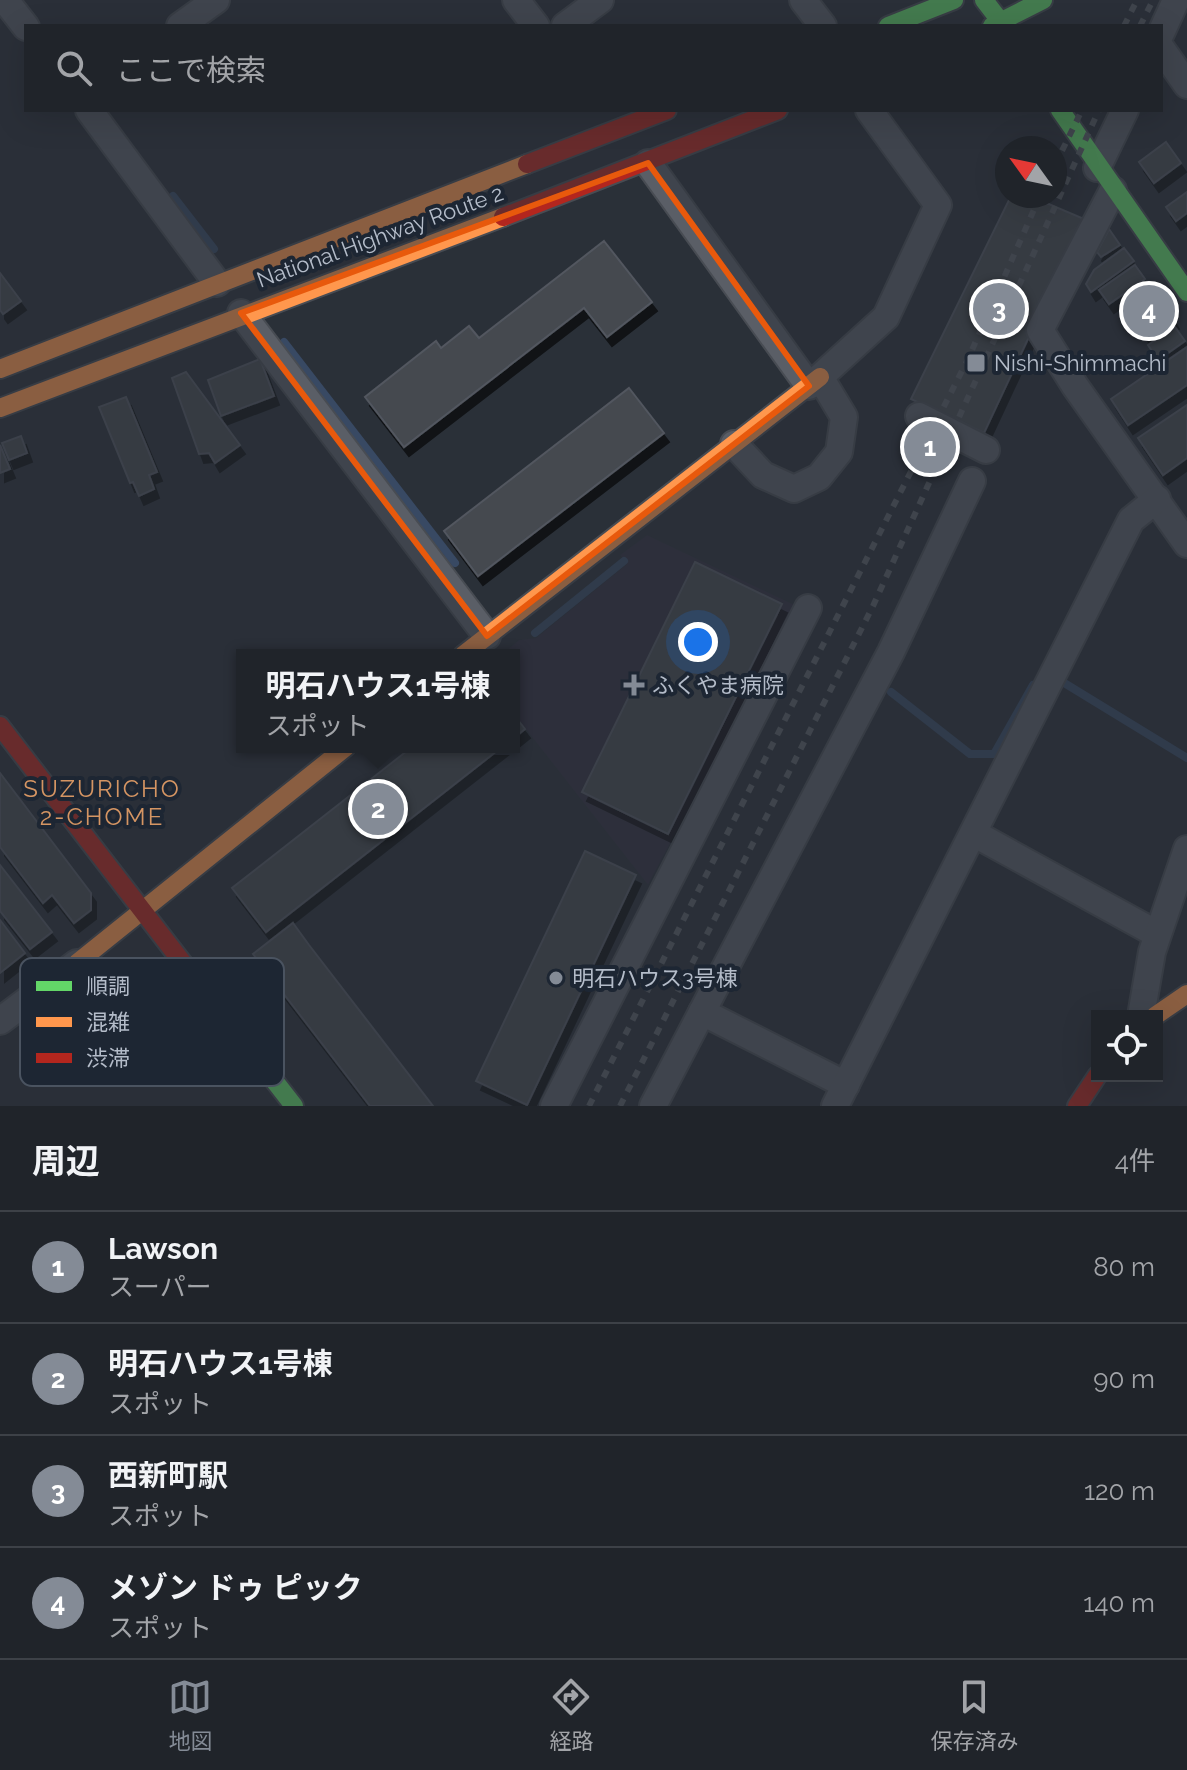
<!DOCTYPE html>
<html lang="ja">
<head>
<meta charset="utf-8">
<style>
  body { margin:0; font-family:Raleway,"Noto Sans JP",sans-serif; background:#2d3036; color:#f1f3f6 }
  .controls { position:absolute; right:24px; bottom:24px; display:grid; overflow:hidden; border-radius:0px; box-shadow:0 8px 32px #0002 }
  .controls button { width:72px; height:72px; display:grid; place-items:center; padding:0; border:0; border-bottom:2px solid #3d4147; background:#20242a; color:#f1f3f6; font:40px sans-serif }
  .compass { position:absolute; left:995px; top:136px; width:72px; height:72px; border-radius:50%; background:#20242a; box-shadow:0 8px 32px #0002; rotate:303deg }
  .you { position:absolute; left:698px; top:642px; width:28px; height:28px; margin:-20px; border:6px solid #fff; border-radius:50%; background:#1a73e8; box-shadow:0 0 0 12px #1a73e833 }
  .badge { display:grid; place-items:center; width:52px; height:52px; border-radius:50%; background:#848b96; color:#fff; font-size:26px; font-weight:700 }
  .pin { position:absolute; translate:-50% -50%; border:4px solid #fff; box-shadow:0 2px 8px #0006 }
  .popup { position:absolute; left:236px; top:649px; width:284px; height:104px; box-sizing:border-box; display:grid; place-content:center; border-radius:0px; background:#20242a; filter:drop-shadow(0 2px 6px #0005); font-size:26px; white-space:nowrap; color:#a2a4a8 }
  .popup b { font-size:30px; color:#f1f3f6 }
  .popup::after { content:''; position:absolute; left:50%; top:100%; margin-left:-16px; border:16px solid transparent; border-top-color:#20242a }
  .list { margin:0; padding:0; list-style:none }
  h2 { display:flex; justify-content:space-between; align-items:center; height:104px; margin:0; padding:0 32px; font-size:34px }
  h2 small { font-size:26px; font-weight:400; color:#a2a4a8 }
  .list li { display:grid; grid-template-columns:52px 1fr auto; gap:24px; align-items:center; box-sizing:border-box; height:112px; padding:0 32px; border-top:2px solid #3d4147 }
  .list b { display:block; font-size:30px; white-space:nowrap }
  .list p { margin:0; font-size:26px; white-space:nowrap; color:#a2a4a8 }
  .list em { font-size:26px; font-style:normal; color:#a2a4a8 }
  .icon { flex:none; width:44px; height:44px; fill:none; stroke:currentColor; stroke-width:2; stroke-linecap:round; stroke-linejoin:round }
  .map { position:relative; flex:none; width:1187px; height:1106px; overflow:hidden }
  .search { position:absolute; background:#20242a; box-shadow:0 8px 32px #0002; left:24px; right:24px; top:24px; height:88px; display:flex; align-items:center; gap:20px; box-sizing:border-box; padding:0 28px; border-radius:0px; color:#a2a4a8; font-size:30px }
  .sheet { height:552px; background:#20242a }
  nav { display:flex; justify-content:space-around; align-items:center; box-sizing:border-box; height:112px; border-top:2px solid #3d4147; background:#20242a; font-size:22px; color:#a2a4a8 }
  nav a { display:grid; justify-items:center; gap:4px }
  nav .on { color:#848b96 }
  .map>svg:first-child { display:block }
  .medical { fill:#31303e }
  .lines { fill:none; stroke-linecap:round; stroke-linejoin:round }
  .stream { stroke:#384963; stroke-width:8 }
  .building { fill:#444950; stroke:#52575f; stroke-width:2; filter:url(#shadow) }
  .street-casing { stroke:#484c53; stroke-width:30 }
  .fast-casing { stroke:#484c53; stroke-width:22 }
  .slow-casing { stroke:#484c53; stroke-width:22 }
  .jam-casing { stroke:#484c53; stroke-width:22 }
  .street { stroke:#5a5e66; stroke-width:26 }
  .fast { stroke:#63d668; stroke-width:18 }
  .slow { stroke:#ff974d; stroke-width:18 }
  .jam { stroke:#b3261e; stroke-width:18 }
  .rail { stroke:#595d64; stroke-width:6; stroke-dasharray:8 8; stroke-linecap:butt }
  .marked { fill:none; stroke:#e8590c; stroke-width:6; stroke-linejoin:round }
  .poi-dot { fill:#848b96; stroke:#1d2633; stroke-width:3 }
  .labels { text-anchor:middle; stroke-width:8; stroke-linejoin:round; paint-order:stroke }
  .street-label { font-size:22px; fill:#b4bcc9; stroke:#1d2633 }
  .poi-label { font-size:22px; fill:#b4bcc9; stroke:#1d2633; text-anchor:start }
  .neighbourhood-label { font-size:24px; letter-spacing:2px; fill:#d59563; stroke:#1d2633 }
  .key { fill:#1d2633; stroke:#4a5360; stroke-width:2 }
  .key-label { font-size:22px; fill:#b4bcc9 }
</style>
</head>
<body>
<div class="map">
<svg width="1187" height="1106" viewBox="0 0 1187 1106">
  <defs>
    <filter id="shadow"><feDropShadow dx="5" dy="9" stdDeviation="0" flood-color="#0009"/></filter>
  </defs>
  <rect width="100%" height="100%" fill="#2a3038"/>
  <path class="medical" d="M647,535L797,606L648,885L514,714V655H501L519,640L536,638L627,564L620,555Z"/>
  <g class="lines">
    <g class="stream">
      <path d="M173,196L214,249"/>
      <path d="M284,342L455,563"/>
      <path d="M535,633L624,561"/>
      <path d="M1061,681L1187,758"/>
      <path d="M891,692L970,754H994L1033,685"/>
    </g>
  </g>
  <g class="building">
    <path d="M1166,142L1181,163L1154,183L1139,162Z"/>
    <path d="M1187,192V213L1176,221L1166,207Z"/>
    <path d="M1011,196H1030L1084,219L984,433L911,399Z"/>
    <path d="M1109,229L1120,245L1101,257L1097,252Z"/>
    <path d="M604,241L652,302L607,337L584,308L404,447L365,397L436,341L441,348L469,326L479,338Z"/>
    <path d="M1124,248L1134,261L1091,292L1086,284L1094,270Z"/>
    <path d="M1135,265L1145,279L1109,304L1099,290Z"/>
    <path d="M0,273L21,301L3,314L0,310Z"/>
    <path d="M1151,284L1174,320L1147,338L1123,302Z"/>
    <path d="M1175,327L1185,341L1158,360L1148,345Z"/>
    <path d="M1187,347V385L1128,425L1111,399Z"/>
    <path d="M260,359L274,396L221,416L208,380Z"/>
    <path d="M186,372L240,445L215,463L209,453L199,454L172,378Z"/>
    <path d="M629,388L664,433L478,576L444,531Z"/>
    <path d="M126,397L157,472L149,475L154,489L139,496L133,482L130,483L99,407Z"/>
    <path d="M1187,405V458L1163,475L1138,438Z"/>
    <path d="M21,436L27,453L9,460L2,443Z"/>
    <path d="M0,445L10,469L0,473Z"/>
    <path d="M695,562L782,604L668,834L582,792Z"/>
    <path d="M514,715L525,729L514,738Z"/>
    <path d="M412,747H502L266,932L232,888Z"/>
    <path d="M0,773L91,893V910L74,923L52,895L43,903L0,847Z"/>
    <path d="M585,851L636,875L527,1105L476,1081Z"/>
    <path d="M0,865L52,932L30,949L0,911Z"/>
    <path d="M0,920L25,953L0,973Z"/>
    <path d="M293,923L309,945L433,1106H370L253,954Z"/>
  </g>
  <g class="lines">
    <g class="street-casing">
      <g id="street">
        <path d="M5,0L26,27"/>
        <path d="M516,0L536,26"/>
        <path d="M803,0L823,26"/>
        <path d="M180,26L216,0"/>
        <path d="M565,26L600,0"/>
        <path d="M1161,33L1176,0"/>
        <path d="M1161,48L1187,85"/>
        <path d="M89,110L217,283"/>
        <path d="M648,163L809,386"/>
        <path d="M1097,168L1125,110"/>
        <path d="M1113,190L1040,330L1075,386L1187,544"/>
        <path d="M241,313L487,636"/>
        <path d="M919,416L986,450"/>
        <path d="M734,444L763,475L794,489L819,477L839,452L844,417L820,377L886,317L938,205L869,110"/>
        <path d="M975,834L1157,934"/>
        <path d="M702,1012L891,652L972,481"/>
        <path d="M1141,1016L1152,952L1187,849"/>
        <path d="M0,1021L77,963"/>
        <path d="M554,1106L808,608"/>
        <path d="M653,1106L702,1012L846,1085"/>
        <path d="M835,1106L1131,520L1157,499"/>
      </g>
    </g>
    <g class="fast-casing">
      <g id="fast">
        <path d="M984,0L1004,26"/>
        <path d="M888,26L954,0"/>
        <path d="M992,26L1043,0"/>
        <path d="M1060,110L1187,292"/>
        <path d="M206,993L294,1106"/>
      </g>
    </g>
    <g class="slow-casing">
      <g id="slow">
        <path d="M0,369L527,164"/>
        <path d="M0,408L503,217"/>
        <path d="M463,655L820,377"/>
        <path d="M77,963L346,747"/>
        <path d="M1155,1016L1187,994"/>
      </g>
    </g>
    <g class="jam-casing">
      <g id="jam">
        <path d="M527,164L667,110"/>
        <path d="M503,217L778,110"/>
        <path d="M0,726L206,993"/>
        <path d="M1077,1106L1097,1076"/>
      </g>
    </g>
    <use href="#street" class="street"/>
    <use href="#fast" class="fast"/>
    <use href="#slow" class="slow"/>
    <use href="#jam" class="jam"/>
    <g class="rail">
      <path d="M1124,26L1137,0"/>
      <path d="M1140,26L1153,0"/>
      <path d="M1055,165L1082,110"/>
      <path d="M589,1106L968,359L1040,196"/>
      <path d="M620,1106L873,606L1099,110"/>
    </g>
  </g>
  <path d="M0 0H1187V1106H0ZM648,163L809,386L487,636L241,313Z" fill="#2a3038" fill-opacity=".55" fill-rule="evenodd"/>
  <path class="marked" d="M648,163L809,386L487,636L241,313Z"/>
  <g class="poi-dot">
    <rect x="966" y="353" width="20" height="20" rx="4"/>
    <path d="M630 673h8v8h8v8h-8v8h-8v-8h-8v-8h8z"/>
    <circle cx="556" cy="978" r="8"/>
  </g>
  <g class="labels">
    <g class="street-label">
      <text transform="translate(380 236) rotate(-20)" y="8">National Highway Route 2</text>
    </g>
    <g class="poi-label">
      <text x="994" y="371">Nishi-Shimmachi</text>
      <text x="652" y="693">ふくやま病院</text>
      <text x="572" y="986">明石ハウス3号棟</text>
    </g>
    <g class="neighbourhood-label">
      <text x="102" y="797">SUZURICHO<tspan x="102" dy="28">2-CHOME</tspan></text>
    </g>
  </g>
  <rect x="20" y="958" width="264" height="128" rx="12" class="key"/>
  <rect x="36" y="981" width="36" height="10" fill="#63d668"/>
  <rect x="36" y="1017" width="36" height="10" fill="#ff974d"/>
  <rect x="36" y="1053" width="36" height="10" fill="#b3261e"/>
  <g class="key-label">
    <text x="86" y="994">順調</text>
    <text x="86" y="1030">混雑</text>
    <text x="86" y="1066">渋滞</text>
  </g>
</svg>
<div class="controls">
<button><svg class="icon" aria-label="locate" viewBox="0 0 24 24"><circle cx="12" cy="12" r="6"/><path d="M12 2v4M12 18v4M2 12h4M18 12h4"/></svg></button>
</div>
<svg class="compass" viewBox="-18 -18 36 36"><path d="M0-13l5 13h-10z" fill="#e53935"/><path d="M0 13l5-13h-10z" fill="#a2a4a8"/></svg>
<div class="you"></div>
<div class="pin badge" style="left:930px;top:447px">1</div>
<div class="pin badge" style="left:378px;top:809px">2</div>
<div class="popup"><b>明石ハウス1号棟</b>スポット</div>
<div class="pin badge" style="left:999px;top:309px">3</div>
<div class="pin badge" style="left:1149px;top:311px">4</div>
<div class="search"><svg class="icon" aria-label="search" viewBox="0 0 24 24"><circle cx="10" cy="10" r="6"/><path d="M15 15l6 6"/></svg>ここで検索</div>
</div>
<section class="sheet">
<h2>周辺<small>4件</small></h2>
<ul class="list">
<li><span class="badge">1</span><div><b>Lawson</b><p>スーパー</p></div><em>80 m</em></li>
<li><span class="badge">2</span><div><b>明石ハウス1号棟</b><p>スポット</p></div><em>90 m</em></li>
<li><span class="badge">3</span><div><b>西新町駅</b><p>スポット</p></div><em>120 m</em></li>
<li><span class="badge">4</span><div><b>メゾン ドゥ ピック</b><p>スポット</p></div><em>140 m</em></li>
</ul>
</section>
<nav>
<a class="on"><svg class="icon" aria-label="map" viewBox="0 0 24 24"><path d="M3 6l6-2 6 2 6-2v14l-6 2-6-2-6 2zM9 4v14M15 6v14"/></svg>地図</a>
<a><svg class="icon" aria-label="directions" viewBox="0 0 24 24"><path d="M12 3l9 9-9 9-9-9zM9 14v-3h6M13 9l2 2-2 2"/></svg>経路</a>
<a><svg class="icon" aria-label="saved" viewBox="0 0 24 24"><path d="M7 4h10v16l-5-4-5 4z"/></svg>保存済み</a>
</nav>
</body>
</html>
